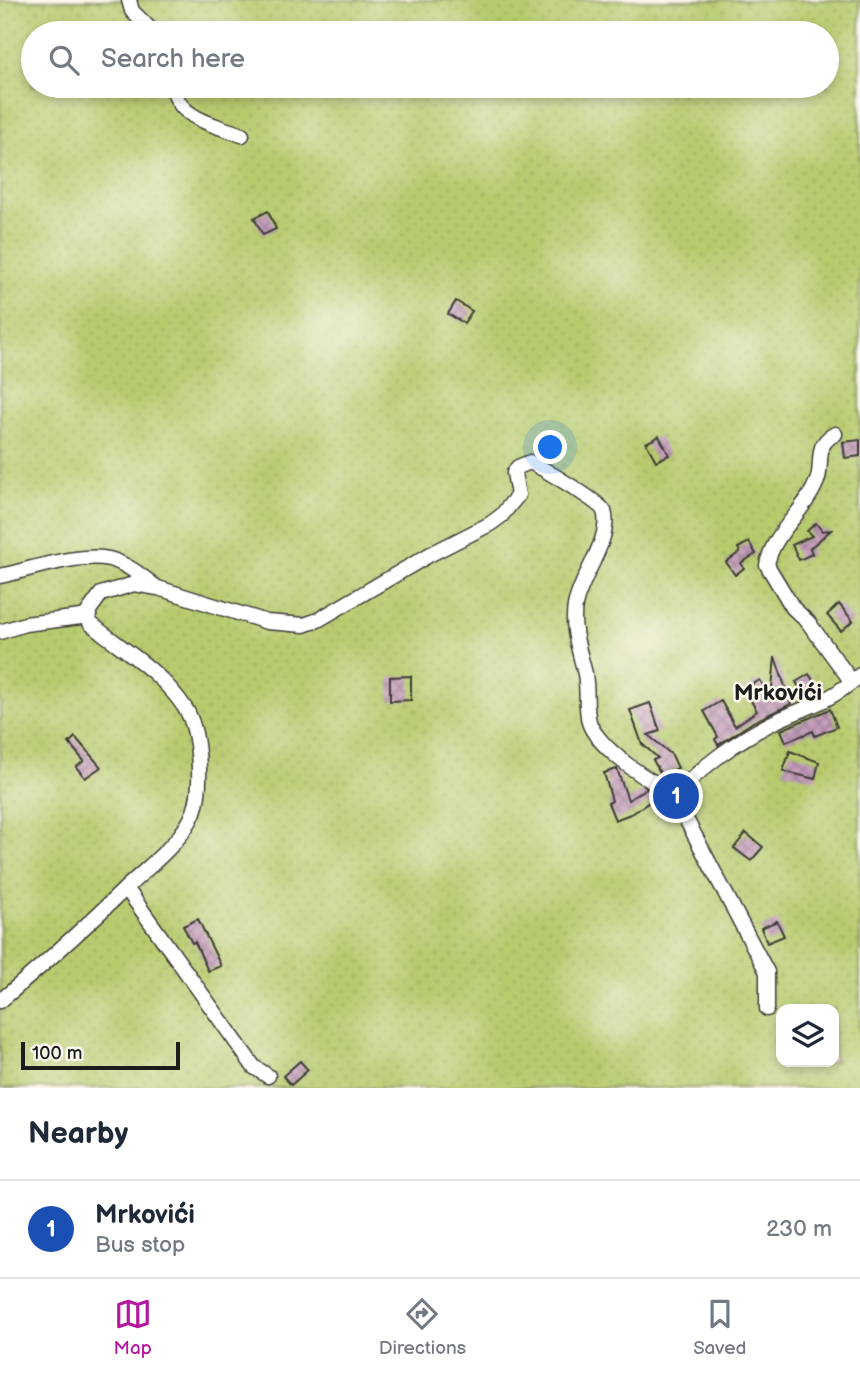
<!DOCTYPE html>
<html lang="en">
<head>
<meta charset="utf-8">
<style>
  body { margin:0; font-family:"Balsamiq Sans",sans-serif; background:#f6f6f7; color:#1f2937 }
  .controls { position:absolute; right:21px; bottom:21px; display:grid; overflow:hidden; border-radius:14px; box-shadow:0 4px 10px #0003 }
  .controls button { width:63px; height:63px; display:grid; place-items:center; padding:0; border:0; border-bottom:2px solid #e0e1e3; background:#fff; color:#1f2937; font:35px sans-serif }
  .scale { position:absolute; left:21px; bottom:18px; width:159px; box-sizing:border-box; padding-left:7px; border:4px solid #1c1c1c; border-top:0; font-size:19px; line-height:24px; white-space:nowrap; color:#1c1c1c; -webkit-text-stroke:5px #fbf7ec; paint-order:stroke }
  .you { position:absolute; left:551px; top:448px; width:24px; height:24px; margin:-18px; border:5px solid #fff; border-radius:50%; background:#1a73e8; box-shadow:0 0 0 10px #1a73e833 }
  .badge { display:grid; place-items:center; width:46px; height:46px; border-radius:50%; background:#b5179e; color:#fff; font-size:23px; font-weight:700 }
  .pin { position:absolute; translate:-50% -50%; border:4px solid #fff; box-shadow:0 2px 7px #0006 }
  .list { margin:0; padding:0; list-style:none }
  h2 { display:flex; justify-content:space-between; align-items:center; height:91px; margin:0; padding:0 28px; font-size:30px }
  h2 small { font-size:23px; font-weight:400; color:#747a83 }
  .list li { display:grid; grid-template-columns:46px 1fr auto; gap:21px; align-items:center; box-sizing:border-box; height:98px; padding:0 28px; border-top:2px solid #e0e1e3 }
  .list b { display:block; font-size:26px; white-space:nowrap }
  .list p { margin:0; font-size:23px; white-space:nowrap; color:#747a83 }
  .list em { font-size:23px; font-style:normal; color:#747a83 }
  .icon { flex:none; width:38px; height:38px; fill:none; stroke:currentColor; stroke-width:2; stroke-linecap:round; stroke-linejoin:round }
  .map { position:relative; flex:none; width:860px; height:1088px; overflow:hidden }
  .search { position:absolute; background:#fff; box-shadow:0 4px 10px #0003; left:21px; right:21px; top:21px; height:77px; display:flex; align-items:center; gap:18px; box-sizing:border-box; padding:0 24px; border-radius:38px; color:#747a83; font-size:26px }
  .sheet { height:189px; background:#fff }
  nav { display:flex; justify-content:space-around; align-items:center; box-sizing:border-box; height:98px; border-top:2px solid #e0e1e3; background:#fff; font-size:19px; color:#747a83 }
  nav a { display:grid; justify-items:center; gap:4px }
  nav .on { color:#b5179e }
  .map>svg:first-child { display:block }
  .green { fill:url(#green-dots); stroke:#6a7445; stroke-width:2; fill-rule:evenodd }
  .building { fill:url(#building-cross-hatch) }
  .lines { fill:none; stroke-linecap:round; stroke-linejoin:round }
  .minor-casing { stroke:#3c3a36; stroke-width:17 }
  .minor { stroke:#fff; stroke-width:14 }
  .labels { text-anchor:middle; stroke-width:5; stroke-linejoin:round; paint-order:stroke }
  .quarter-label { font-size:23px; font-weight:bold; fill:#1c1c1c; stroke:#fbf7ec }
</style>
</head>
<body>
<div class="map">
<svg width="860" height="1088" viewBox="0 0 860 1088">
  <defs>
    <pattern id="green-dots" width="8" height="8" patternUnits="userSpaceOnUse" patternTransform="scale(1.75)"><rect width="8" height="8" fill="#b7cb6e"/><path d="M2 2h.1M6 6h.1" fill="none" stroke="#9dae5f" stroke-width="1.8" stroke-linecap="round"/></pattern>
    <pattern id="building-cross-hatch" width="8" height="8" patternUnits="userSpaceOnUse" patternTransform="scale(1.75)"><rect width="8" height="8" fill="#c49dbb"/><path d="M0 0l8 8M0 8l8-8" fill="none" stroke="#9e7f97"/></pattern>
  </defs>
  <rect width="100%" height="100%" fill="#fbf7ec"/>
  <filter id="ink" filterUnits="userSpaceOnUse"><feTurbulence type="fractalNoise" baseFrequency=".0143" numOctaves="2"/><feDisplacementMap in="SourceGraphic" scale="14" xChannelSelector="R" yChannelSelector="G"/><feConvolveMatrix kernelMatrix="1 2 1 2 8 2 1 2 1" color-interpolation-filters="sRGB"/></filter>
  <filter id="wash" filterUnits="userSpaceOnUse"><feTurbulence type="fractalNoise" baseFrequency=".00686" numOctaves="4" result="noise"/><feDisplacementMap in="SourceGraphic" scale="28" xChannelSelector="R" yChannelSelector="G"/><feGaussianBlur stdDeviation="1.57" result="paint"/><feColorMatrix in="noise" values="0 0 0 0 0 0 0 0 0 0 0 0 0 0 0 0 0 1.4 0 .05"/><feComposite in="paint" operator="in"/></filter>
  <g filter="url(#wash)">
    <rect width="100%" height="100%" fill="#f3e2c6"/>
    <path class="green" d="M0,0H860V1088H0ZM33,33H827V86H33ZM781,1009H834V1062H781Z"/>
    <g id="blocks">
      <g class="building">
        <path d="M268,211L276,229L263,235L254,218Z"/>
        <path d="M456,301L472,311L464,323L448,314Z"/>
        <path d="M659,436L669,455L656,461L646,443Z"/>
        <path d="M860,440V456L845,458L843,442Z"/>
        <path d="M816,523L822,531L831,530L810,548L812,554L799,560L792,545L812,536L807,531Z"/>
        <path d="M749,542L756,554L741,563L744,568L735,575L726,562L740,552L738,548Z"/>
        <path d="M839,604L853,621L841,631L827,615Z"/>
        <path d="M775,657L791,704L753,722L718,745L715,739L718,737L704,711L721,701L735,726L757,711L744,689L760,680L771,699Z"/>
        <path d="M809,674L819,690L805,698L796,682Z"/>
        <path d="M411,676V700L390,701V677Z"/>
        <path d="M650,703L660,731L648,735L672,755L678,768L662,776L653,760L658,758L642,744L630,710Z"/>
        <path d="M830,709L837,727L815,736L813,731L786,742L781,730Z"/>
        <path d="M75,737L101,767L85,778L76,767L84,761L69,743Z"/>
        <path d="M790,751L819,762L815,779L783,771Z"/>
        <path d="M617,769L628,800L646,789L658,796L633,813L615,820L608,803L612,801L604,773Z"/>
        <path d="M746,833L763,847L751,861L734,848Z"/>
        <path d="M198,919L221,966L208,971L195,942L192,943L183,926Z"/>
        <path d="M777,921L784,936L767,943L761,928Z"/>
        <path d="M300,1061L308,1070L291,1085L283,1076Z"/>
      </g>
    </g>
  </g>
  <g filter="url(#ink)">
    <use href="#blocks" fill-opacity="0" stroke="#3c3a36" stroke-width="2"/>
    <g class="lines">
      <g class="minor-casing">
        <g id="minor">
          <path d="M129,0L132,11L154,33"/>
          <path d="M174,86C175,118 216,125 242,135"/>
          <path d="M835,434C813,445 824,463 817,481C805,512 773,532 767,565L793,608L808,622L852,682"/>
          <path d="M0,576C28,570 82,552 109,559C126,563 143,577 156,587"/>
          <path d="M0,632L25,624L89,616"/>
          <path d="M678,793L686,819L767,972V1009"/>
          <path d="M126,888L254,1067L268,1076"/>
          <path d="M0,1001C44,965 86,926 127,887C149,866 183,841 194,812C203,787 200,730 185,708C160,670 124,651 90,623L88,612L101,594L134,584L158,588L267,622L304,625L318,620L429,555L490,524L501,516L518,495L514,473L518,467L530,462C542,468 600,502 604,511C613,538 579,579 575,606C571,629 580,652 585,674C588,690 585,706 589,722C596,746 654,788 678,793C702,766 737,741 770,724C806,706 828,704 860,675"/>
        </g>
      </g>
      <use href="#minor" class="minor"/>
    </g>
  </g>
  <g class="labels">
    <g class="quarter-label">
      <text x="778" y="700">Mrkovići</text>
    </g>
  </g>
</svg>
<div class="controls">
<button><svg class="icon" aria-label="layers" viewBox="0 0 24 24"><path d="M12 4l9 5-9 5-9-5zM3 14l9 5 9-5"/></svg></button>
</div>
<div class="scale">100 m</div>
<div class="you"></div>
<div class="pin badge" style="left:676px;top:796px;background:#1a4fb4">1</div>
<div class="search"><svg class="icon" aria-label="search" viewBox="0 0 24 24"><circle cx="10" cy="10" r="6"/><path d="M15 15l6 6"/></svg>Search here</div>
</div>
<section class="sheet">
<h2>Nearby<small></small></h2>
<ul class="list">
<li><span class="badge" style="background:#1a4fb4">1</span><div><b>Mrkovići</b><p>Bus stop</p></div><em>230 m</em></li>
</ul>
</section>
<nav>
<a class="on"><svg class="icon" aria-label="map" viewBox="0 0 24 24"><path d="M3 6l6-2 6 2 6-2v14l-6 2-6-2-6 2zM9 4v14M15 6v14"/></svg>Map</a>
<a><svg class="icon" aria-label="directions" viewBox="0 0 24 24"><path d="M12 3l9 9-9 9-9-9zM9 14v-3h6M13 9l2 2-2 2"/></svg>Directions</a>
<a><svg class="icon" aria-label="saved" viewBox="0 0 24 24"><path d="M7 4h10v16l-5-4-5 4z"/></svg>Saved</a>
</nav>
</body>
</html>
